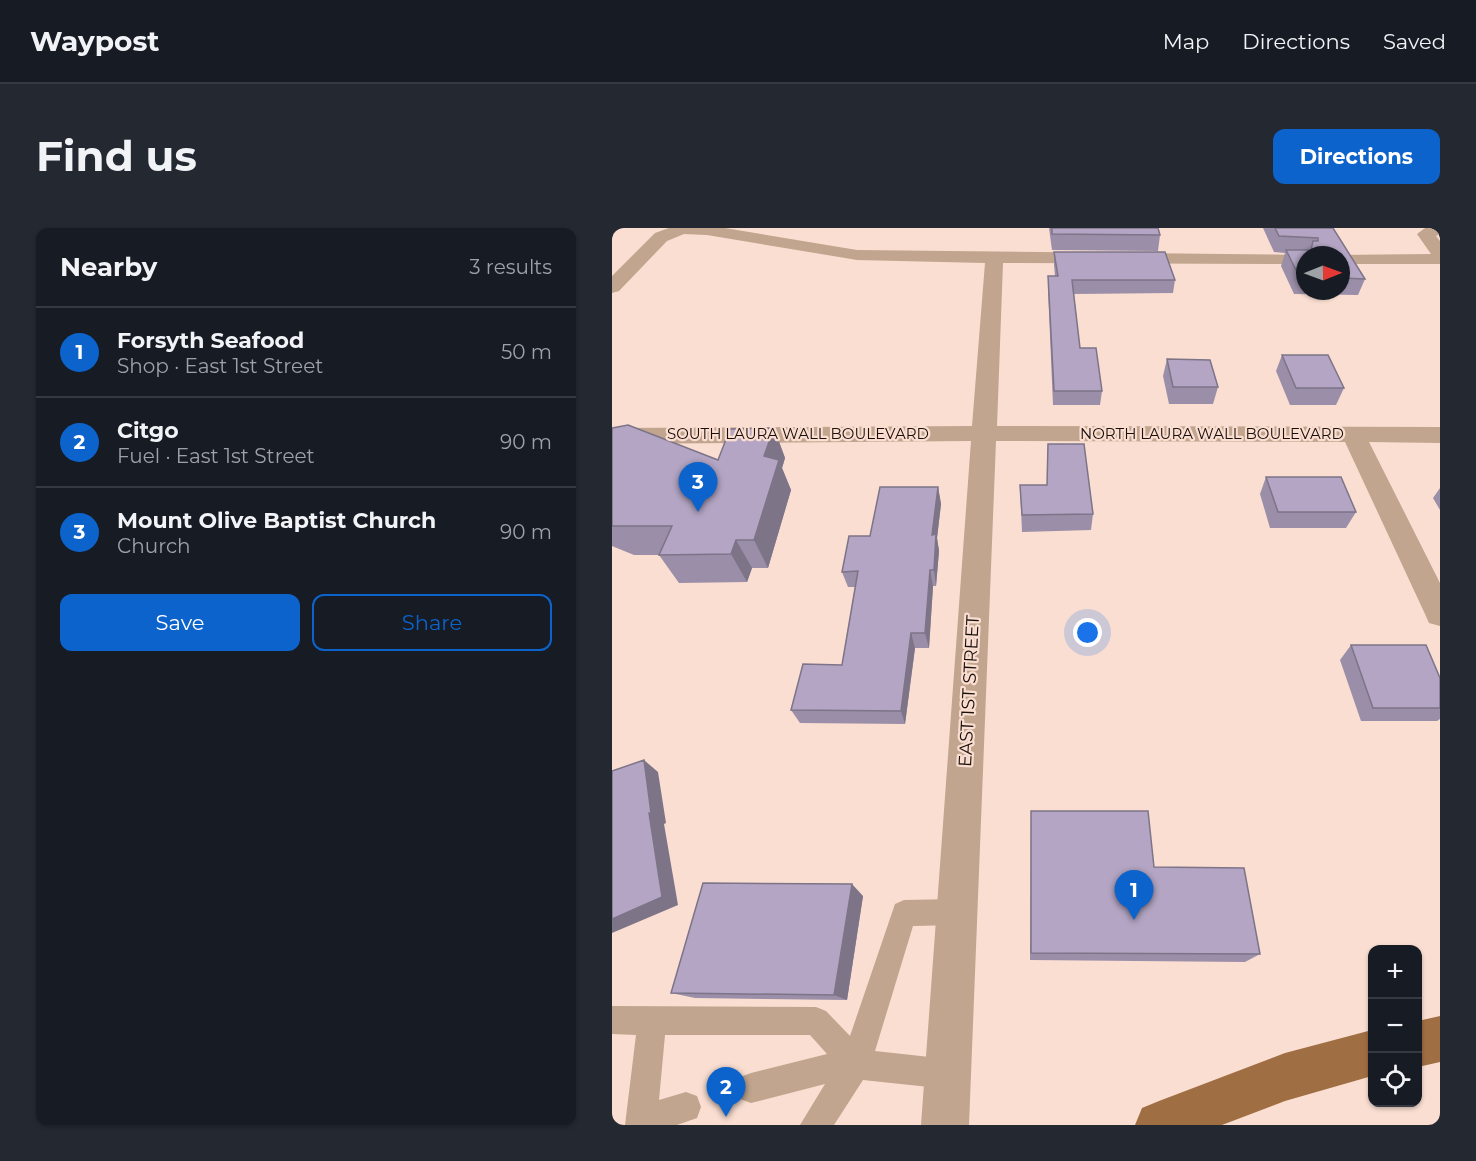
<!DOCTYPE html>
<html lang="en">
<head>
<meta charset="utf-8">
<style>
  body { margin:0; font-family:Montserrat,sans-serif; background:#242831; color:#f1f3f6 }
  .controls { position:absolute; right:18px; bottom:18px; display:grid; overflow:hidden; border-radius:12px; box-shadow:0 2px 4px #0004 }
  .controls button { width:54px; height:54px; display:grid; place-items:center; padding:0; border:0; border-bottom:2px solid #363941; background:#171b24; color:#f1f3f6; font:30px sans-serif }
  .compass { position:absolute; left:684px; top:18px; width:54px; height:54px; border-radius:50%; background:#171b24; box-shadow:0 2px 4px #0004; rotate:89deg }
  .you { position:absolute; left:476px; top:405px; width:21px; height:21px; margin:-15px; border:4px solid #fff; border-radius:50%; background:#1a73e8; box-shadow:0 0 0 9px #1a73e833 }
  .badge { display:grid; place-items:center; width:39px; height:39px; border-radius:50%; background:#0d63cc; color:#fff; font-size:20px; font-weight:700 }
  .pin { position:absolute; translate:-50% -50px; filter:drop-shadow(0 2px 3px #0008) }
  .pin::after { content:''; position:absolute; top:32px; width:21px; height:18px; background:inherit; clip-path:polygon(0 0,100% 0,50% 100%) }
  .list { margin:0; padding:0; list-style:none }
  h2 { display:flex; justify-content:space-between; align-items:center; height:78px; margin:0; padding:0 24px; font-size:26px }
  h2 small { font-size:20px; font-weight:400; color:#9ea1a6 }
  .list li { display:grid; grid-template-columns:39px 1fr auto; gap:18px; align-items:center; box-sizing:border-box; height:90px; padding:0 24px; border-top:2px solid #363941 }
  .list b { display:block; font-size:22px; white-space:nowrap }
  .list p { margin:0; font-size:20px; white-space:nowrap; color:#9ea1a6 }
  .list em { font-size:20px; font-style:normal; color:#9ea1a6 }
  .actions { display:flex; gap:12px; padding:18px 24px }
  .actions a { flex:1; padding:14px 0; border:2px solid #0d63cc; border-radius:12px; text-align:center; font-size:21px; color:#0d63cc }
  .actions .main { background:#0d63cc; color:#fff }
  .icon { flex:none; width:33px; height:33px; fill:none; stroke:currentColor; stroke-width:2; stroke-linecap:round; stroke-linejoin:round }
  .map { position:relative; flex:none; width:828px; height:897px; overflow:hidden; border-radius:12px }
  header { display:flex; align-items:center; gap:36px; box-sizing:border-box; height:84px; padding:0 30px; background:#171b24; border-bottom:2px solid #363941 }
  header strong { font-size:28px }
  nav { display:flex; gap:33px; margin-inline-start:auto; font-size:21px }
  .intro { display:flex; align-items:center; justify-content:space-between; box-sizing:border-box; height:144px; padding:0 36px }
  h1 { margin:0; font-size:42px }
  .button { padding:15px 27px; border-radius:12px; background:#0d63cc; color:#fff; font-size:21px; font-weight:700 }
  main { display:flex; gap:36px; padding:0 36px }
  aside { flex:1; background:#171b24; border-radius:12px; box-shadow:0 2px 4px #0004 }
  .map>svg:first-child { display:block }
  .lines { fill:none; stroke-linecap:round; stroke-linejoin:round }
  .service { fill:#c1a58e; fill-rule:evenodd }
  .minor { fill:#c1a58e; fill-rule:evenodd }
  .primary { fill:#a06e43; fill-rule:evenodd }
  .wall { fill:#9a8ea8; fill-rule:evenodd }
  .shaded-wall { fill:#7d7488 }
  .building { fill:#b3a5c3; stroke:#7d7488; stroke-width:1.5 }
  .labels { text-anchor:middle; stroke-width:4.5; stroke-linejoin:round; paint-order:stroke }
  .far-street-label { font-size:15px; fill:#1a0f09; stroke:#faded1 }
  .street-label { font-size:18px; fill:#1a0f09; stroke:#faded1 }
</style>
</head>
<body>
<header>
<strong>Waypost</strong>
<nav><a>Map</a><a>Directions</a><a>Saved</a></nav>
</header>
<div class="intro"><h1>Find us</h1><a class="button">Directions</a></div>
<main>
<aside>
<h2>Nearby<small>3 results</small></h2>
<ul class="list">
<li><span class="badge">1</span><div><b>Forsyth Seafood</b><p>Shop · East 1st Street</p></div><em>50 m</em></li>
<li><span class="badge">2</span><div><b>Citgo</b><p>Fuel · East 1st Street</p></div><em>90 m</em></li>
<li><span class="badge">3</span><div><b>Mount Olive Baptist Church</b><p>Church</p></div><em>90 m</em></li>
</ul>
<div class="actions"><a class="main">Save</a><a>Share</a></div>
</aside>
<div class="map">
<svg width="828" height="897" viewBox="0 0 828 897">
  <rect width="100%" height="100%" fill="#faded1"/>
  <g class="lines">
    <path class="service" d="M345,671L354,675L358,684L354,693L345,697L301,698L263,823L336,831L347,835L351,846L347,857L336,861L251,852L222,897H188L213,856L139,875L128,871L124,860L128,849L139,845L215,826L198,807H53L47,872L74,864L85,868L89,879L85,890L65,897H13L24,807L0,806V778L204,779L214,783L238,808L283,676L292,672Z"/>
    <g class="minor">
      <path d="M57,0H113L245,22L699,27H693V36L391,35L385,198L828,199V215L757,214L828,355V398L817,395L813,386L733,214L384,213L357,897H309L359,213L0,216V200L360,198L373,35L245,32L95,7L72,6L55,13L7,63L0,65V48L43,5Z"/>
      <path d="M813,0H828V6L824,8L828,13V36H729V27H723L819,26L805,6Z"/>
    </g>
    <g class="primary">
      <path d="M828,788V834L806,839V793Z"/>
      <path d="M760,802V848L673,873L610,897H523L530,880L547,873L673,825Z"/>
    </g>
  </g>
  <g class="wall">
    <path d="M437,0H546L548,7L546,23L440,22Z"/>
    <path d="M651,0H721L753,51L746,67L682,66L669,38L673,25L662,24ZM693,27H729V63H693Z"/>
    <path d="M442,24L563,52L561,65L462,66L468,120L490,163L488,177H441L436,62V48H443L442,37Z"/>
    <path d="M670,127L732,160L724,177H678L664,143Z"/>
    <path d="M555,131L606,159L601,176H557L551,148Z"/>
    <path d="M0,200L106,232L162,200L173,230L170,240L179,262L156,340H140L135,354L67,355L47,327H22L0,318Z"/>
    <path d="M436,216L481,286L479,302L410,304L408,257H435Z"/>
    <path d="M654,249L744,284L734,300H658L648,266Z"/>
    <path d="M326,259L329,276L325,310L327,323L324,358H321L317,420H303L293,496L188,495L179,482L230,437L243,359H236L230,344L258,308Z"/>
    <path d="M828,260V282L821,270Z"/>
    <path d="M739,417L828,450V491L825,493H749L728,432Z"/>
    <path d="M419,583L542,639L648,726L633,734L418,732Z"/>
    <path d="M251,668L235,772L83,770L59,765Z"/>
  </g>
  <g class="shaded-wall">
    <path d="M162,200L173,230L170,240L179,262L156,340L142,312L152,228Z"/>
    <path d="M326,259L329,276L325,310L327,323L324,358L322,342L320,307Z"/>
    <path d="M124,312L140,340L135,354L119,326Z"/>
    <path d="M318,342L321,358L317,420L313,405Z"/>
    <path d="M299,405L303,420L293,496L289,483Z"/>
    <path d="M32,532L46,544L54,595L52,596L66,677L0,705V691L37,585Z"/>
    <path d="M240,656L251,668L235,772L222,767Z"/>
  </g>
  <g class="building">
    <path d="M440,0H546L548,7L440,6Z"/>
    <path d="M663,0H721L753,51L729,50V27H693V50H688L674,22H699L701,13H706V10L667,8Z"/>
    <path d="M442,24H553L563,52H460L468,120H484L490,163H442L436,48H446Z"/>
    <path d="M670,127H716L732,160H684Z"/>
    <path d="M555,131L598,132L606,159H561Z"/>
    <path d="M16,197L106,232L118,201L162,200L152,228L167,232L142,312H124L119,326L47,327L60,298H0V200Z"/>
    <path d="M436,216H472L481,286L410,287L408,257H435Z"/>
    <path d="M654,249H729L744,284H666Z"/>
    <path d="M268,259H326L320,307L324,306L322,342H318L313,405H299L289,483L179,482L191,436L230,437L246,343L230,344L237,308H258Z"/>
    <path d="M739,417H814L828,450V480H761Z"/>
    <path d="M32,532L39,585H37L50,669L0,691V543Z"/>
    <path d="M419,583H536L542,639L632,640L648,726L419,725Z"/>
    <path d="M91,655L240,656L222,767L59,765Z"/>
  </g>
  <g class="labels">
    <g class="far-street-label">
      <text x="186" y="211">SOUTH LAURA WALL BOULEVARD</text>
      <text x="600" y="211">NORTH LAURA WALL BOULEVARD</text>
    </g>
    <g class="street-label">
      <text transform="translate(357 463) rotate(-87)" y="6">EAST 1ST STREET</text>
    </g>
  </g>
</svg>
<div class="controls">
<button>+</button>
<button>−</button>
<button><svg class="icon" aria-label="locate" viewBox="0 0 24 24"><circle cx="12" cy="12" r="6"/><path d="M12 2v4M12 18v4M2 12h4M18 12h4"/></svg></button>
</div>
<svg class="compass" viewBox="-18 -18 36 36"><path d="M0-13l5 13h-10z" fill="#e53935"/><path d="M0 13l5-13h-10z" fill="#9ea1a6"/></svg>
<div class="you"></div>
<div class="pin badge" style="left:522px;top:692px">1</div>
<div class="pin badge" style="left:114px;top:889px">2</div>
<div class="pin badge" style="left:86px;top:284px">3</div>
</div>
</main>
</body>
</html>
